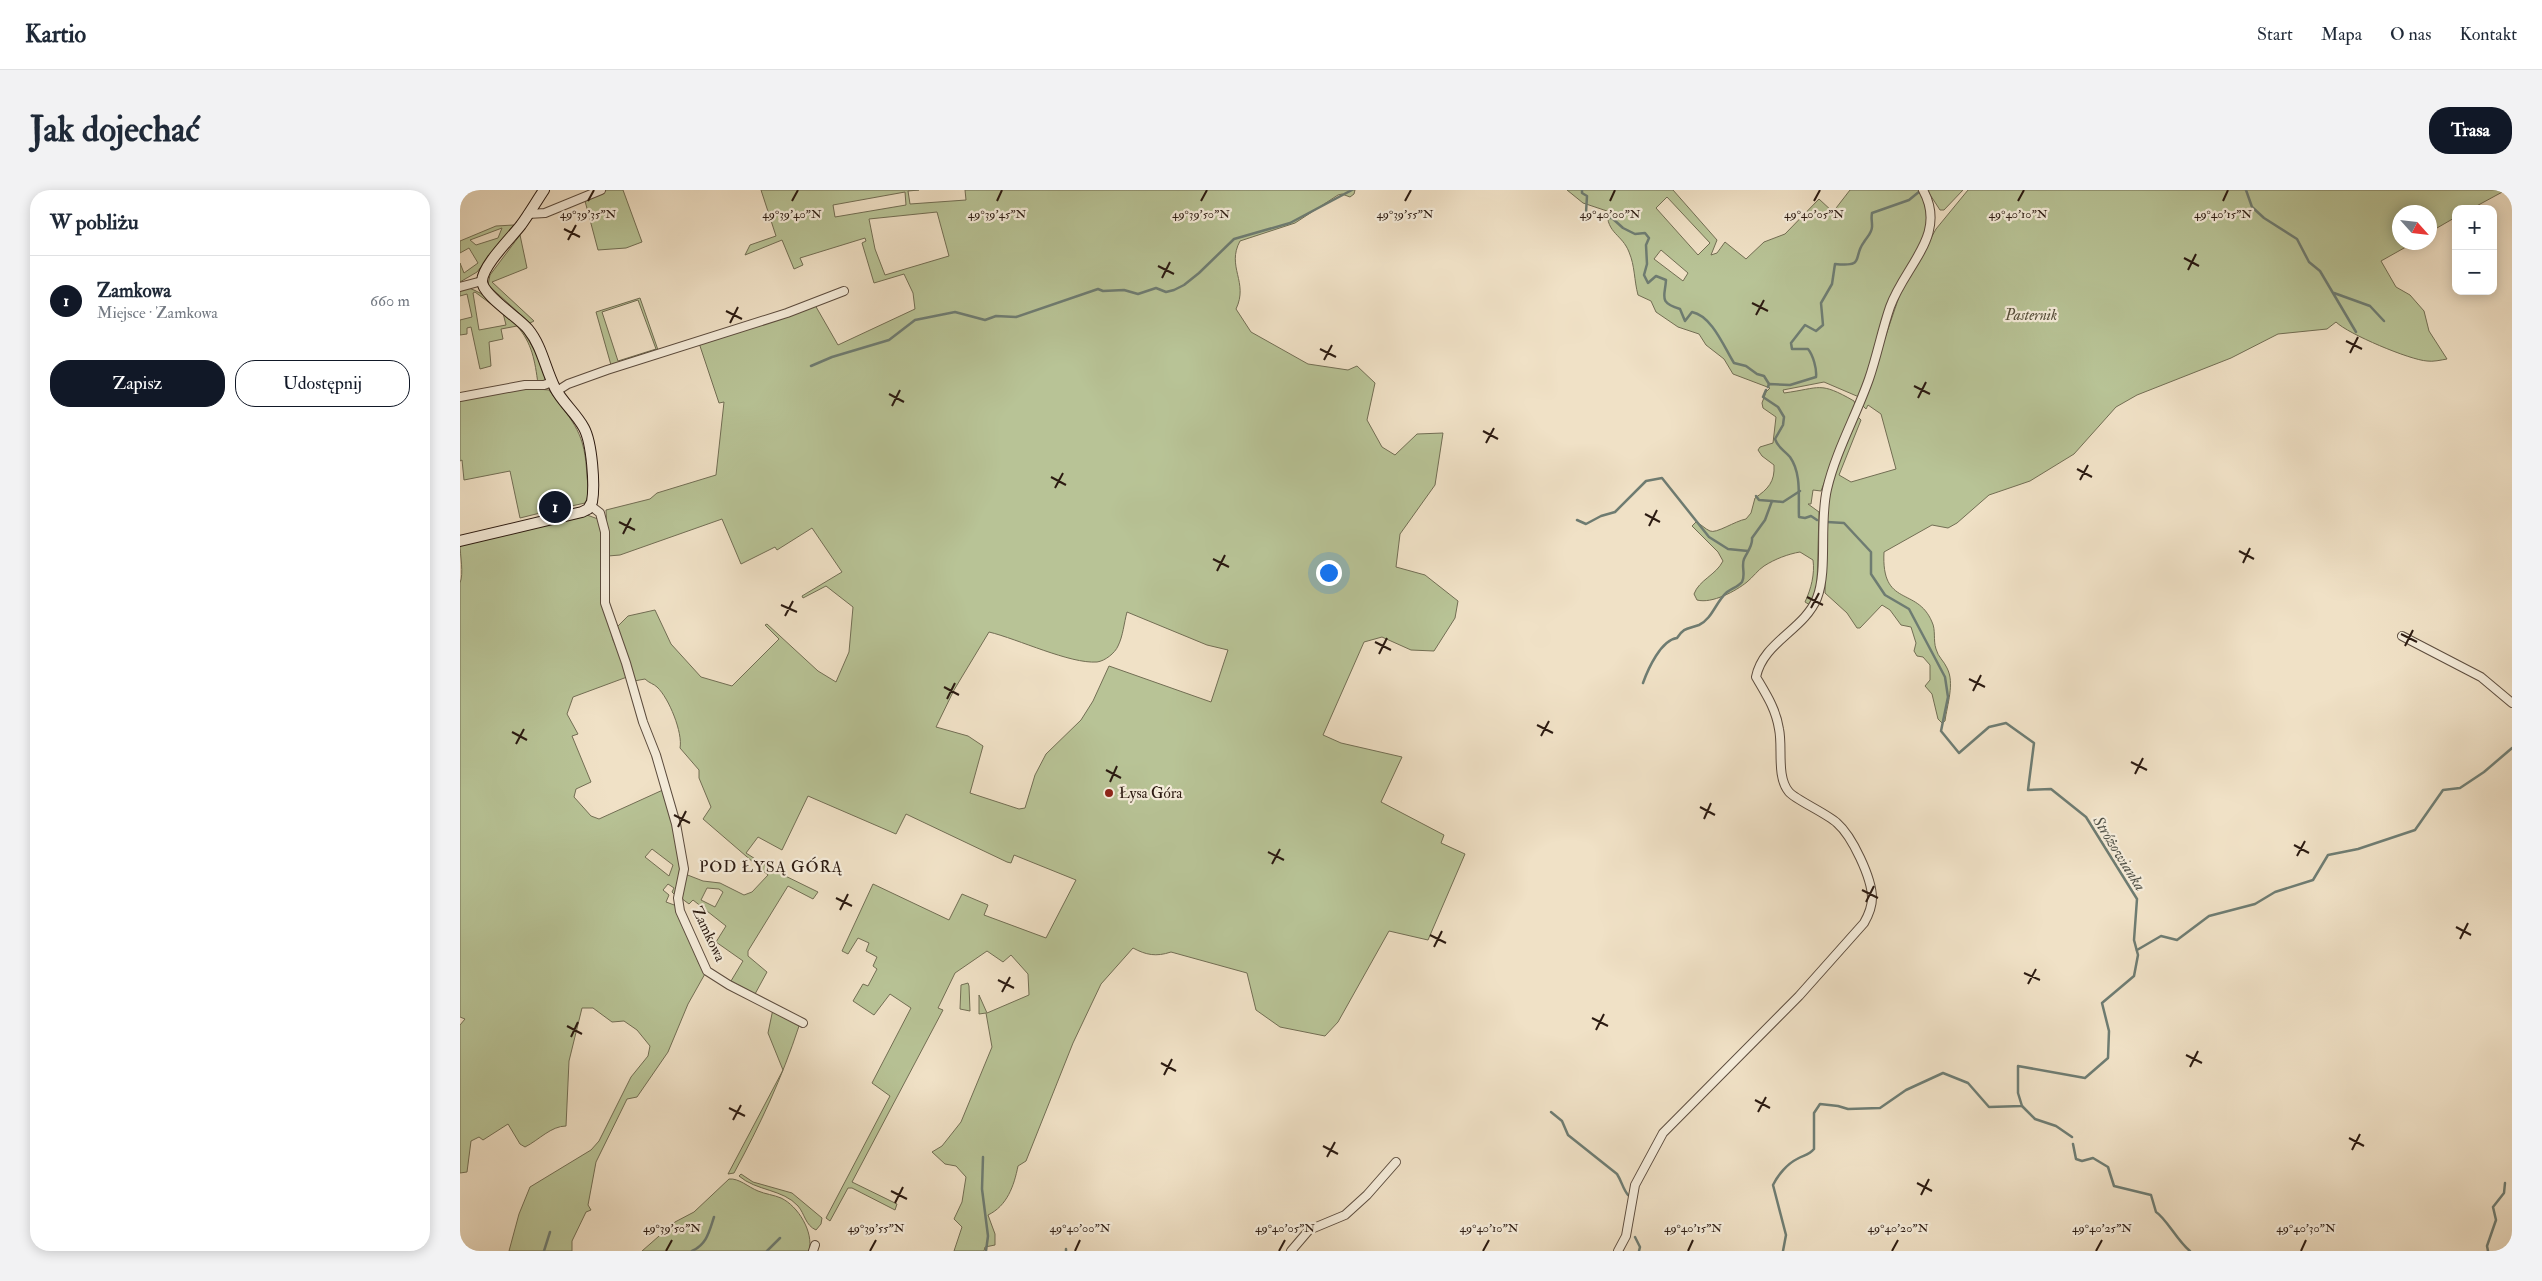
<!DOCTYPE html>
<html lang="pl">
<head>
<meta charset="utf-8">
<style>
  body { margin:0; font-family:"IM FELL Double Pica",serif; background:#f2f2f3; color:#1f2937 }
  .controls { position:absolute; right:15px; top:15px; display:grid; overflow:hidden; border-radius:10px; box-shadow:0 2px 12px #0003 }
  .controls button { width:45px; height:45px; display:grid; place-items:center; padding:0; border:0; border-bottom:1px solid #e0e1e3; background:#fff; color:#1f2937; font:25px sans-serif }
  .compass { position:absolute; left:1932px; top:15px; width:45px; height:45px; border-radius:50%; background:#fff; box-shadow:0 2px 12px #0003; rotate:117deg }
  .you { position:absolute; left:868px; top:382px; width:18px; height:18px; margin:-12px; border:4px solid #fff; border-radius:50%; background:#1a73e8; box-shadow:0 0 0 8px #1a73e833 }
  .badge { display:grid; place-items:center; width:32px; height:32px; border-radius:50%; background:#111827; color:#fff; font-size:16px; font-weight:700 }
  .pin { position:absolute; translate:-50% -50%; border:2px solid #fff; box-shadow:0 1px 5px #0006 }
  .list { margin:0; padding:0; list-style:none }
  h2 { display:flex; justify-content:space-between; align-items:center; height:65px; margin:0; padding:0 20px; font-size:21px }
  h2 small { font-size:16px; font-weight:400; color:#747a83 }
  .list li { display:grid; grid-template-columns:32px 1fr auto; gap:15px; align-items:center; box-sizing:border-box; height:90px; padding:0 20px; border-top:1px solid #e0e1e3 }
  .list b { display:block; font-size:19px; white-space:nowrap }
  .list p { margin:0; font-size:16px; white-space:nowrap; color:#747a83 }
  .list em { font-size:16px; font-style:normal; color:#747a83 }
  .actions { display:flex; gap:10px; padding:15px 20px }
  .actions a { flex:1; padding:11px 0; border:1px solid #111827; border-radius:20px; text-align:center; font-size:18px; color:#111827 }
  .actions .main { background:#111827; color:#fff }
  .map { position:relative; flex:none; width:2052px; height:1061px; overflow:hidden; border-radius:20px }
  header { display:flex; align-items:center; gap:30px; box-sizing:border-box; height:70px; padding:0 25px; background:#fff; border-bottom:1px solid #e0e1e3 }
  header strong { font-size:24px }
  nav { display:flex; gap:28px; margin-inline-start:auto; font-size:18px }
  .intro { display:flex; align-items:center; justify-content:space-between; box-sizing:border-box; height:120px; padding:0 30px }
  h1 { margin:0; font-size:35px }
  .button { padding:12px 22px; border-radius:20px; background:#111827; color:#fff; font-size:18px; font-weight:700 }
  main { display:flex; gap:30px; padding:0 30px }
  aside { flex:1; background:#fff; border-radius:20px; box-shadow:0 2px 12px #0003 }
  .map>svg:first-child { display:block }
  .green { fill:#b8c396; stroke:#726e54; fill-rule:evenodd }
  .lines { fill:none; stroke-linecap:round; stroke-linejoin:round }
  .stream { stroke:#6e7c72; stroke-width:2.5 }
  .street-casing { stroke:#5c4c3e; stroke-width:10 }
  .secondary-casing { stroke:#2b1a11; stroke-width:12 }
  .street { stroke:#f5ecda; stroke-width:8 }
  .secondary { stroke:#f5ecda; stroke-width:10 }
  .ticks { fill:none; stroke:#2b1a11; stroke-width:2 }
  .poi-dot { fill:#8f2418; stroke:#f5ecda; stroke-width:2 }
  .labels { text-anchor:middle; stroke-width:4.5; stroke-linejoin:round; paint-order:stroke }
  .park-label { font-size:15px; font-style:italic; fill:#554d39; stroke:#f5ecda }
  .poi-label { font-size:15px; fill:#2b1a11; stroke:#f5ecda; text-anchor:start }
  .street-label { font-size:15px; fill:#2b1a11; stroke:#f5ecda }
  .water-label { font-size:16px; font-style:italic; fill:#52534a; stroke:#f5ecda }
  .neighbourhood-label { font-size:16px; letter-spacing:1px; fill:#2b1a11; stroke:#f5ecda }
  .ticks-label { font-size:12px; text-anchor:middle; fill:#2b1a11; stroke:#f5ecda; stroke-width:4.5; stroke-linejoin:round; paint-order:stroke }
</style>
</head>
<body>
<header>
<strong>Kartio</strong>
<nav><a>Start</a><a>Mapa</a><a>O nas</a><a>Kontakt</a></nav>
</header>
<div class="intro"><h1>Jak dojechać</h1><a class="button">Trasa</a></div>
<main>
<aside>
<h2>W pobliżu<small></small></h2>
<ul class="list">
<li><span class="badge">1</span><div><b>Zamkowa</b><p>Miejsce · Zamkowa</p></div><em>660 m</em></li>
</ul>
<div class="actions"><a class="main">Zapisz</a><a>Udostępnij</a></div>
</aside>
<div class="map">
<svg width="2052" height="1061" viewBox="0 0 2052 1061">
  <rect width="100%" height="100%" fill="#f0e1c6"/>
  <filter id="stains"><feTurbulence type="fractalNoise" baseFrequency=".004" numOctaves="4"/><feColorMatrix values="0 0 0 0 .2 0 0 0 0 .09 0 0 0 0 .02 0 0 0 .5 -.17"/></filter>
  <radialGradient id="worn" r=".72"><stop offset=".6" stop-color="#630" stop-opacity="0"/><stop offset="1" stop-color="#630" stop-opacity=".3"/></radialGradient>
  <g class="green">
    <path d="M146,0H163L182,52L166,58L138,60L125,11Z"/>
    <path d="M301,0H459L448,1L450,14L506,10L505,0H895L894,4L890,7L882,4L878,5L835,33L780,51C766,77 789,92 776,119L791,142L848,174L888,180L897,176L915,193L907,230L922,257L935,265L957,244L983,243L975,295L940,344L936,377L965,385L998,411L995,428L974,461L951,460L922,447L904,452L863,545L881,553L942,567L921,612L984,645L981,653L1005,664L968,750L929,741L878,832L865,846L820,837L796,820L787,783L711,762C696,767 686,765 673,758L641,794L613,853L566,971L558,976C554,996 547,1016 528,1025L535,1044V1055L525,1057L524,1061H494L502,1037L494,1029L502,1012L506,987L496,976L485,974L472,962L482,956L501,932L532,857L526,823L519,824V805L527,823L569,805L568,784L551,765L543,772L527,761L495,783L478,818L483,820L392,992L437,1014L435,1020L392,998H388L370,1031L366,1028L430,906L412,893L451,818L430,804L414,825L393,811L403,794L408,796L417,779L413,776L417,767L406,761L409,753L398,748L388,764L382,761L413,694L489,730L502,704L528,715L524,725L586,748L616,690L554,665L551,673L547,672L446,624L436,644L348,606L322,660L298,647L286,663L311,679L358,702L353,709L328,696L288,761V766L307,782L295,804L271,791L283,771L256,752L266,736L233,710L229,714L221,708L225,684L243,691L260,693L284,705L292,702L308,685L243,629L251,617L239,588V580L220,558C223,543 209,508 197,497C194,494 189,493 185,489L174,491C171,472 162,456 156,438L168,426L195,420L211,454L241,487L272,496L319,449L305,435L307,434L358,481L376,492L389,462L393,417L366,396L343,408L342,406L382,382L352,338L317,360L315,357L281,374L262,329L160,365L148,366L146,320L190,309L197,303L256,285L264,212L259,213L239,153L355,115L378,155L455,119L453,103L444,84L414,93L402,53L406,51L405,48L340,68L343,75L334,79L322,50L285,65L290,55L316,46ZM445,2L446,15L375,27L373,15ZM477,22L489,66L425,85L415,59L409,29ZM667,422L747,455L768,460L751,512L649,476L633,511L621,530L586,564L575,585L565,618L559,619L510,603L523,556L508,546L476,537L494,500L529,442C558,449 610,474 637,472C645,471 655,463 658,456C663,446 664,433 667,422ZM247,698L259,699L263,702L255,717L241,710Z"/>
    <path d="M1107,0H1213L1257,50L1251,65L1257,63L1265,52L1286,69L1304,52L1325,44L1359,9L1373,22L1390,0H1460L1469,28L1461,55L1435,98L1399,207L1364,192L1323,200L1324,203C1361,198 1359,191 1394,211L1395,214L1361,301L1353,300L1351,314H1348L1359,322L1357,396L1350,415L1345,412C1351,399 1355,384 1353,370L1340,362C1328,364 1315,369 1304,376C1298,380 1293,387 1287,392C1276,401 1252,414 1237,410L1234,404C1239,390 1256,385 1263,371L1258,362L1232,336L1236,332C1241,334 1245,339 1250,341C1256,344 1275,331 1286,329L1291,323L1295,308C1308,299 1315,292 1314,275L1302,266L1298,260L1300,257L1313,253L1316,227L1303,218L1302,213L1306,202L1310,198L1273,184L1264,169L1246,155L1239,144L1218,137L1196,122L1191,111L1178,105C1174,90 1175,76 1169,62C1162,44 1147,44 1147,21L1123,13ZM1207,7L1250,53L1238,65L1196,18ZM1201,60L1228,83L1223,91L1194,69Z"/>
    <path d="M1467,0H1503L1484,20H1480Z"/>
    <path d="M1508,0H2046L2011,19H1996V27L1970,42V22H1940V52L1953,53L1921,71L1936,97L1950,105L1964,121L1969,141L1987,169C1981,170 1973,172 1967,171C1950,170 1888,144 1876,132L1867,139L1818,144L1771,168L1677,205L1656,217L1614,264L1570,291L1529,305L1497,333L1488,338L1472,335L1424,362C1421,418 1457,396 1472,432C1476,440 1473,450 1476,459C1478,467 1484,471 1487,478C1495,493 1487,515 1485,531L1482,533L1478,529L1472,504L1465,496L1470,490V475L1463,467L1457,466L1454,461L1456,453L1451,437L1441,435L1430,420L1422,415L1400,438H1397L1387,423L1365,403L1366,330L1372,288L1398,227L1401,230L1379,285L1391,292L1436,279L1421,224L1408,215L1406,219L1402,215L1440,104L1476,39Z"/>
    <path d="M54,35L17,82L0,92V73L4,83L18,73L9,58L0,63V51L36,36ZM42,38L38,48L16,55L10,50Z"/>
    <path d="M60,45L67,78L32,92L74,131L70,133L28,95L30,85Z"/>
    <path d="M9,98C41,110 68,142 80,173C82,179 86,185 85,191L78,194C75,171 72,153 57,136L41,139L43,149L29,152L31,176L20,179L11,137L7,138V144L0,145V130L12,127L7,104L0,106V99ZM15,102L43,123L46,135L19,140L13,103Z"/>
    <path d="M180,108L198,160L151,175L136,122ZM178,110L196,159L158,171L142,122Z"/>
    <path d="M66,198L89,200C115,235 125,242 127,287C128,296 130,305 125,313L98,319L97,315L92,316V320L60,328L50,281L4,290L2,270L0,271V211Z"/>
    <path d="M127,325L138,329L142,336V405L153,450L167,480V487L113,507L107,524L118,544L112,546L131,592L116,599L114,607L131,626L139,629L205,599C213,632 228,670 214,704L212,702L214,698L208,694L203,700L209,705L206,712L217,716L239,774L246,782L228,814L208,862L177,907L167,909L136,972L128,1015L131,1020L126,1022L112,1051V1061H49L59,1024L70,997L131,960L139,951L171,887L188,866L190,856L177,840L164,831L152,832L133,818H122L109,871L106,936C91,936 79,950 65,957L60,954L48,934L23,950L19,947L11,951L7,982L0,983V835L5,829L0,827V393C4,383 0,366 0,354ZM192,659L213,675L209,686L185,667Z"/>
    <path d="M508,793L509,796L510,821L500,819L501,795Z"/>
    <path d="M313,819L336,831L339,836C322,888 300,935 274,983L268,984L323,880L308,843Z"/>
    <path d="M281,984L293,992L332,1003L362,1028L361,1034L356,1040C345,1035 345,1024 338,1016C323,999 296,1001 279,986Z"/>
    <path d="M269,989C279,988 288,997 298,1001C305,1004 314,1005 321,1008C338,1016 354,1042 349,1061H182L215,1032L234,1022Z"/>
  </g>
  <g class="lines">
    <g class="stream">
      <path d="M1122,0V3L1127,6L1126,23L1127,25L1140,23L1148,28H1152L1163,38L1175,44L1185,43L1189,48L1186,55L1187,74L1184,85L1188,93L1196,86L1206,90C1205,107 1198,112 1220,119L1225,131L1232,122C1252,126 1264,157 1274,173L1286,176L1297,184L1304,186L1309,194"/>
      <path d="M1786,0L1792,17L1804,28L1837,49L1849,72L1860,81L1896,142"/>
      <path d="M1874,103L1910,116L1924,131"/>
      <path d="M351,176L372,167L429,150L455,130L495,122L525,130L536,126L556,127L638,99L643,101L664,100L678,104L696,98L706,102L714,100L724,95L739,83L774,49L830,33L892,0"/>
      <path d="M1308,197L1309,194L1330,195L1356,187C1357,179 1353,165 1348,159H1332L1331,153L1345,135L1356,141L1363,135L1361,113L1372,94L1375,74C1406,77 1392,68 1404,52C1407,47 1413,42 1412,35C1412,30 1411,29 1412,23L1449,10L1460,1"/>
      <path d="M1306,200L1303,207L1318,217L1324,227L1323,235L1315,249C1318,258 1324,260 1330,267C1342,284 1338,308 1339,327L1345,328L1351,326L1357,330"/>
      <path d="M1296,306L1299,310L1312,311"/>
      <path d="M1117,330L1126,334L1141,326L1155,322L1186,291L1202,288L1249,347L1268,359L1288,361"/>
      <path d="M1183,493C1188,479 1201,450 1217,448C1224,437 1228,439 1239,435C1252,429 1256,412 1266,403C1270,399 1278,397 1282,392C1286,385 1281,376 1284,369C1287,362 1293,356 1292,348L1305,330L1312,311L1323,312L1340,301"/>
      <path d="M1677,760L1701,746L1717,750L1749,726L1795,714L1815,702L1853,690L1868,665L1898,659L1955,640L1983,600L2000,598L2024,582L2052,558"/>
      <path d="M1562,916L1575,929L1596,936L1612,947"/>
      <path d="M1091,922L1102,931L1108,945L1157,984C1162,992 1163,999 1168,1005"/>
      <path d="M1613,954L1616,969L1622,971L1633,968L1648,977L1654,996L1691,1005L1696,1022C1706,1028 1718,1052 1730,1061"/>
      <path d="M523,967L522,999L528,1046L526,1061"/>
      <path d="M1175,1047L1180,1057L1179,1061"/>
      <path d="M84,1061L90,1042"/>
      <path d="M232,1061C247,1054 249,1042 254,1027"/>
      <path d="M307,1061L320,1048"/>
      <path d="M606,1061V1059"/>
      <path d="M1323,1061L1326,1045L1313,995C1318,985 1327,974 1337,969C1344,965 1349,965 1354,959V923L1360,914L1378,916L1388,919L1420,918L1446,900L1483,883L1508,893L1529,917L1562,916L1558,903V876L1625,888L1648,868L1649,841L1642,813L1674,786L1678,765L1674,750L1677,709L1626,627L1591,599L1568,600L1574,553L1546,533L1529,537L1499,563L1481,541L1488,507L1485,487L1449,419L1425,405L1411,384V362L1384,333L1367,332"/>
      <path d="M2028,1061L2027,1056L2036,1030L2033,1017L2044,1003L2045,993"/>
    </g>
    <g class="street-casing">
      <g id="street">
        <path d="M68,24L85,23L141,0"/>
        <path d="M0,97L22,91"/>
        <path d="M97,201L108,194L147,180L327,123L384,101"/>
        <path d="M0,207L65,195H84L92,192"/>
        <path d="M131,316L140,323L145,342V413L166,473L183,532L196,565L216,634L224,679L218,708L220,721L247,781L269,795L343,833"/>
        <path d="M1942,446L2021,487L2052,513"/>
        <path d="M353,1061L355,1055"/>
        <path d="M831,1061L849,1040L885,1025L907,1005L936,972"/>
        <path d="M1158,1061L1166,1046L1175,995L1203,943L1339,806L1404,733C1408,726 1412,716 1412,708C1412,688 1392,646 1377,633C1366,623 1336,610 1329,602C1316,587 1323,557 1319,539C1316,519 1306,504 1296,487C1303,452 1344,440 1357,408C1368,380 1359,333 1367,299C1376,261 1396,226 1409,189C1417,166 1422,140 1430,117C1445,75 1488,45 1463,0"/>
      </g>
    </g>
    <g class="secondary-casing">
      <path id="secondary" d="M0,351L122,322L128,319L132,312C135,295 132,253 124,238C116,223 102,212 95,198C85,178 82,156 68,139C58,127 22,105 22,91C23,75 51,48 61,35C69,24 76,12 84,0"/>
    </g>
    <use href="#street" class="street"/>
    <use href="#secondary" class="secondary"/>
  </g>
  <path class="ticks" d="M128,11L134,0M332,11L338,0M537,11L542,0M741,11L747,0M945,11L951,0M1150,11L1155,0M1354,11L1360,0M1558,11L1564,0M1763,11L1768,0M104,39L120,47M108,50L116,35M1724,68L1739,76M698,76L714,84M1728,80L1736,64M702,88L710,72M1292,113L1308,121M266,121L282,129M1296,125L1304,110M270,133L278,117M1886,151L1902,159M860,159L876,167M1890,163L1898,147M864,170L872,155M1454,196L1470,204M429,204L444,212M1458,208L1466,192M432,216L440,200M1023,241L1038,249M1026,253L1034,238M1617,279L1632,287M591,287L606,295M1620,290L1628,275M595,298L603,283M1185,324L1200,332M159,332L175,340M1189,336L1197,320M163,344L171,328M1779,361L1794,369M753,369L769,377M1783,373L1790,358M757,381L765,365M1347,407L1363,415M321,415L337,422M1351,418L1359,403M325,426L333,411M1941,444L1957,452M915,452L931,460M1945,456L1953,440M919,464L927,448M1509,489L1525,497M484,497L499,505M1513,501L1521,485M487,509L495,493M1077,535L1093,543M52,542L67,550M1081,546L1089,531M56,554L64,539M1671,572L1687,580M646,580L661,588M1675,584L1683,568M650,592L657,576M1240,617L1255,625M214,625L230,633M1244,629L1251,613M218,637L226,621M1834,655L1849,663M808,662L824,670M1837,666L1845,651M812,674L820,659M1402,700L1418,708M376,708L392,716M1406,712L1414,696M380,720L388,704M1996,737L2011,745M970,745L986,753M2000,749L2008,733M974,757L982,741M1564,783L1580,790M538,790L554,798M1568,794L1576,779M542,802L550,787M1132,828L1148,836M107,836L122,844M1136,840L1144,824M111,847L118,832M1726,865L1742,873M701,873L716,881M1730,877L1738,861M704,885L712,869M1295,910L1310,918M269,918L285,926M1298,922L1306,907M273,930L281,915M1889,948L1904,956M863,956L878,964M1892,960L1900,944M867,967L875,952M1457,993L1472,1001M431,1001L447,1009M1461,1005L1469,989M435,1013L443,997M206,1061L212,1050M410,1061L416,1050M615,1061L620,1050M819,1061L825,1050M1023,1061L1029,1050M1228,1061L1233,1050M1432,1061L1438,1050M1636,1061L1642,1050M1841,1061L1846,1050"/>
  <circle class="poi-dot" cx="649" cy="603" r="5"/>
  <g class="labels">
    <g class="park-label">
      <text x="1571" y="130">Pasternik</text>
    </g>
    <g class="poi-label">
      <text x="659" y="608">Łysa Góra</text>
    </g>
    <g class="street-label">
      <text transform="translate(249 744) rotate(65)" y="5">Zamkowa</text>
    </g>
    <g class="water-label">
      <text transform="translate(1660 663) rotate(58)" y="6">Stróżowianka</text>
    </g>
    <g class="neighbourhood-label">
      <text x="311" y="682">POD ŁYSĄ GÓRĄ</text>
    </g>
  </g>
  <g class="ticks-label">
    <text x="128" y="28">49°39'35"N</text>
    <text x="332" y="28">49°39'40"N</text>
    <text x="537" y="28">49°39'45"N</text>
    <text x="741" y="28">49°39'50"N</text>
    <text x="945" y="28">49°39'55"N</text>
    <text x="1150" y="28">49°40'00"N</text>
    <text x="1354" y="28">49°40'05"N</text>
    <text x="1558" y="28">49°40'10"N</text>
    <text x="1763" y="28">49°40'15"N</text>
    <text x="212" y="1042">49°39'50"N</text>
    <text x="416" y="1042">49°39'55"N</text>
    <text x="620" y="1042">49°40'00"N</text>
    <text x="825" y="1042">49°40'05"N</text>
    <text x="1029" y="1042">49°40'10"N</text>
    <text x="1233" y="1042">49°40'15"N</text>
    <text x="1438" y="1042">49°40'20"N</text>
    <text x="1642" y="1042">49°40'25"N</text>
    <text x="1846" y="1042">49°40'30"N</text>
  </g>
  <rect width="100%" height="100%" filter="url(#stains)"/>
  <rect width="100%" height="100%" fill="url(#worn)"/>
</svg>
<div class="controls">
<button>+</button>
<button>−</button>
</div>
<svg class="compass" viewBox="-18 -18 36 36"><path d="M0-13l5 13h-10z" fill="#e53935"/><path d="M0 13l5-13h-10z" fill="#747a83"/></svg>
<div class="you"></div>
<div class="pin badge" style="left:95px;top:317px">1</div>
</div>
</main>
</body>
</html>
